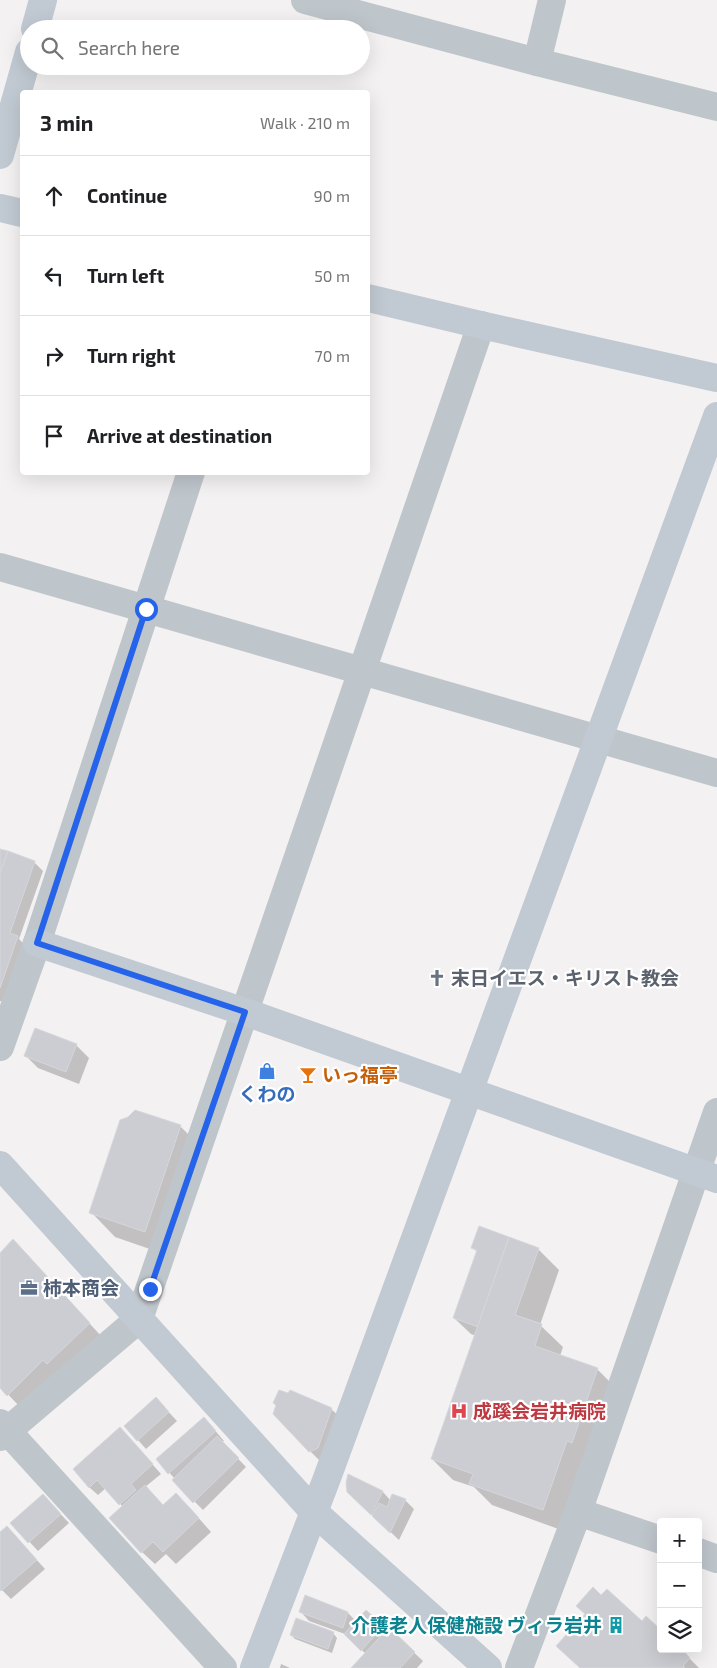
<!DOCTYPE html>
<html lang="en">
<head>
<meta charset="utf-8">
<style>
  body { margin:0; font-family:"Exo 2","Noto Sans JP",sans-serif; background:#f6f6f6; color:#202124 }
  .controls { position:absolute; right:15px; bottom:15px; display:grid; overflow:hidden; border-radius:5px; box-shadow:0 5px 20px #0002 }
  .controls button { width:45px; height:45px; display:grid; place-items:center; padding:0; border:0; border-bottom:1px solid #e0e0e0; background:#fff; color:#202124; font:25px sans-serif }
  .stop { position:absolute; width:15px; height:15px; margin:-11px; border:4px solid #2563eb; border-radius:50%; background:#fff }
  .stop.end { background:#2563eb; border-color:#fff; box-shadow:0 1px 5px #0008 }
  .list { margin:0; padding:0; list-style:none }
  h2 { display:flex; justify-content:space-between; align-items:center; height:65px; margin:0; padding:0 20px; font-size:21px }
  h2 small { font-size:16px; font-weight:400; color:#757577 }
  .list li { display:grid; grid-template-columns:32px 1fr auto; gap:15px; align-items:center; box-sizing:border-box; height:80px; padding:0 20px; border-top:1px solid #e0e0e0 }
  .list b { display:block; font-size:19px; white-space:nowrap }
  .list em { font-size:16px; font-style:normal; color:#757577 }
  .icon { flex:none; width:28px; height:28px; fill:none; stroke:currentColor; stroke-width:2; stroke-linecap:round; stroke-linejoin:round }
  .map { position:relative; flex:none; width:717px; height:1668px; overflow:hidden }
  .search { position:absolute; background:#fff; box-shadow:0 5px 20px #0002; left:20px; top:20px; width:350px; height:55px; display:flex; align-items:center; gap:12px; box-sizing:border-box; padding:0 18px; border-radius:28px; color:#757577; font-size:19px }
  .panel { position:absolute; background:#fff; box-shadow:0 5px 20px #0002; left:20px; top:90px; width:350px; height:385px; border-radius:5px }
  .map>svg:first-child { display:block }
  .shadow { fill:#0003 }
  .building { fill:#cbcdd2; stroke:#d5d7db }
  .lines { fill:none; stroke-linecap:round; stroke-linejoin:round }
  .street { stroke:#bec5cb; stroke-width:28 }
  .secondary { stroke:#c1c9d2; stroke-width:28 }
  .route { stroke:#2563eb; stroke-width:6 }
  .labels { text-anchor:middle; stroke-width:4.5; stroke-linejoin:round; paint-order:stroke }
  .worship-label { font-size:19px; font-weight:bold; fill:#5b616d; stroke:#fff; text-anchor:start }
  .food-label { font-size:19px; font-weight:bold; fill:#c56008; stroke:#fff; text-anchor:start }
  .shop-label { font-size:19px; font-weight:bold; fill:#366cbe; stroke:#fff }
  .service-label { font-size:19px; font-weight:bold; fill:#4e5e75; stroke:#fff; text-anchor:start }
  .health-label { font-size:19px; font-weight:bold; fill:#be3a42; stroke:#fff; text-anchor:start }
  .culture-label { font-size:19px; font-weight:bold; fill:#0d838f; stroke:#fff; text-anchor:end }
</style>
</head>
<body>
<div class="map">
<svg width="717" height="1668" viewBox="0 0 717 1668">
  <rect width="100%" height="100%" fill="#f3f1f1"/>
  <g class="shadow">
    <path d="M0,850L34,862L43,871L19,939L26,946L6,1003L0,1001Z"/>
    <path d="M76,1045L89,1058L79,1084L38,1068L25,1055Z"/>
    <path d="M180,1126L205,1151L170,1256L115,1237L91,1212Z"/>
    <path d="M473,1248L538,1249L559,1270L540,1325L563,1347L560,1356L598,1370L619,1391L564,1531L492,1505L474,1487L453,1480L432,1459L476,1336L471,1334L454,1318L477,1252Z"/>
    <path d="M0,1254H26L102,1337L20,1407L0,1386Z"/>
    <path d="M274,1403L331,1409L340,1417L326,1456L319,1460L310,1451Z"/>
    <path d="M165,1408L177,1421L146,1449L138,1440Z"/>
    <path d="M212,1427L224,1441L222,1442L246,1467L203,1510L173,1480L175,1479L158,1460Z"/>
    <path d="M129,1438L161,1474L145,1487L164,1506L189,1507L211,1532L176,1564L166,1554L155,1564L142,1552L123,1507L106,1488L98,1495L89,1487Z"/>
    <path d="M349,1476L383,1492L391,1501L405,1500L414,1509L399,1540L348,1492Z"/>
    <path d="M51,1504L69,1523L38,1551L12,1523Z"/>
    <path d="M0,1533L15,1536L45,1569L11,1599L0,1588Z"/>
    <path d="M306,1597L348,1613L357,1622L366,1612L387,1631L389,1629L423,1661L417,1668H353L366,1654L345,1634L309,1621L301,1612Z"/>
    <path d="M333,1633L337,1638L332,1653L295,1639L291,1635Z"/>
    <path d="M661,1649H680L699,1668H580Z"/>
    <path d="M281,1664L290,1668H280Z"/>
  </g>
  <g class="building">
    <path d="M0,849L8,851L0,873Z"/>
    <path d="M8,851L35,861L10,933L18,936L0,988V873Z"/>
    <path d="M35,1028L77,1044L66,1072L24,1056Z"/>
    <path d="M135,1110L181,1125L145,1232L89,1213L120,1120L128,1117Z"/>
    <path d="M479,1226L509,1237L478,1327L453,1318L477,1250L471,1248Z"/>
    <path d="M509,1237L539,1248L515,1315L542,1324L535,1346L598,1368L572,1443L567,1441L543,1510L469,1484L473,1474L431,1459Z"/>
    <path d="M13,1239L90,1323L47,1364L43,1360L7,1396L0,1388V1253Z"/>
    <path d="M279,1390L288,1393L290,1390L332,1408L318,1448L309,1452L273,1414L276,1405L273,1403Z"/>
    <path d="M156,1397L169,1412L137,1441L124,1426Z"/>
    <path d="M204,1417L216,1431L168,1474L156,1459Z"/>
    <path d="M120,1427L153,1464L131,1484L136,1490L119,1505L97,1480L89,1488L73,1469Z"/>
    <path d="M217,1436L239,1458L193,1503L172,1480Z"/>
    <path d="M348,1474L383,1491L371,1515L347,1492L346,1483Z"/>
    <path d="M145,1485L163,1505L176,1493L199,1518L163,1552L153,1542L141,1553L109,1518Z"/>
    <path d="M43,1494L61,1514L28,1543L10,1523Z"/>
    <path d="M392,1494L406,1499L390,1533L372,1516L379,1503L387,1507Z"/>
    <path d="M7,1526L37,1560L1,1591L0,1590V1532Z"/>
    <path d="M593,1587L601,1595L607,1589L642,1621L646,1616L661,1630V1649H682L690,1658L683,1666L685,1668H580L556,1646L585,1614L576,1606Z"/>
    <path d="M305,1595L348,1612L343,1628L299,1612Z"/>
    <path d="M366,1610L384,1626L361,1651L344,1634Z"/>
    <path d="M296,1618L334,1632L328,1649L290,1635Z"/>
    <path d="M389,1627L415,1652L400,1668H351Z"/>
  </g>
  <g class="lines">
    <g class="street">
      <path d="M305,0L537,62L717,107"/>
      <path d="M537,62L552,0"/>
      <path d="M0,567L717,773"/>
      <path d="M0,1047L37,943L191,472"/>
      <path d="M0,1423L223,1668"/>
      <path d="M0,1437L139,1319L481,325"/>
      <path d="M578,1512L661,1540"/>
      <path d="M698,1552L717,1559"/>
      <path d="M519,1668L578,1512L717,1112"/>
    </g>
    <g class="secondary">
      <path d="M35,29L43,0"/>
      <path d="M0,155L29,52"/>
      <path d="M0,208L22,213"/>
      <path d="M368,298L481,325L717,378"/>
      <path d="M37,943L245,1012L717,1179"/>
      <path d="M0,1165L314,1512L488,1668"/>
      <path d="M254,1668L327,1478L717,416"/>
    </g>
  </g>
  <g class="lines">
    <path class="route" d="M146,609L37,943L245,1012L150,1289"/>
  </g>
  <defs>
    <g id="church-bare" transform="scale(1.35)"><path d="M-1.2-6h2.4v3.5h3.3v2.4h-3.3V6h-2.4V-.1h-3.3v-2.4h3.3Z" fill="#6b7280" stroke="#fff" stroke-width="2.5" paint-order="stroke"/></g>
    <g id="shop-bare" transform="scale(1.35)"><path d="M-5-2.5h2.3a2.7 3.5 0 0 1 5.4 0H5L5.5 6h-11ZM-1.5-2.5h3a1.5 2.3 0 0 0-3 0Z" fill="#3f7fe0" stroke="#fff" stroke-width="2.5" paint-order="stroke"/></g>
    <g id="bar-bare" transform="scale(1.35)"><path d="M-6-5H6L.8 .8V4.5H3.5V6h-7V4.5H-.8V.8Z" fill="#e8710a" stroke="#fff" stroke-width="2.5" paint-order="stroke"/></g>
    <g id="office-bare" transform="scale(1.35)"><path d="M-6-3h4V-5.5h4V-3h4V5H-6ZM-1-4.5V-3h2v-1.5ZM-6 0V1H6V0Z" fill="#5c6f8a" stroke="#fff" stroke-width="2.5" paint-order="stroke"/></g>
    <g id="hospital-bare" transform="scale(1.35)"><path d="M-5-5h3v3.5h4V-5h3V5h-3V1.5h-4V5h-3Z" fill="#e0444e" stroke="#fff" stroke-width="2.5" paint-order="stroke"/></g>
    <g id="building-bare" transform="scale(1.35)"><path d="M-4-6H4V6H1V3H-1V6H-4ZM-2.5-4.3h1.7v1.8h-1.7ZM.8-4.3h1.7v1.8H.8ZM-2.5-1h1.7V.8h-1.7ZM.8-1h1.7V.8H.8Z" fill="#0f9aa8" stroke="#fff" stroke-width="2.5" paint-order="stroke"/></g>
  </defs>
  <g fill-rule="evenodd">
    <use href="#church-bare" x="437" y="978"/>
    <use href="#shop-bare" x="267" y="1071"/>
    <use href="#bar-bare" x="308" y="1075"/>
    <use href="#office-bare" x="29" y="1288"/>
    <use href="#hospital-bare" x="459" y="1411"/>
    <use href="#building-bare" x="616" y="1625"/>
  </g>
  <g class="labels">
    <g class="worship-label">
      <text x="451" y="985">末日イエス・キリスト教会</text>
    </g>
    <g class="food-label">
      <text x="322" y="1082">いっ福亭</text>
    </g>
    <g class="shop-label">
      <text x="267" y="1101">くわの</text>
    </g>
    <g class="service-label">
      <text x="43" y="1295">柿本商会</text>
    </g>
    <g class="health-label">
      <text x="473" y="1418">成蹊会岩井病院</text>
    </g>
    <g class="culture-label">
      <text x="602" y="1632">介護老人保健施設 ヴィラ岩井</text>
    </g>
  </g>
</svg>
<div class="controls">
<button>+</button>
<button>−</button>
<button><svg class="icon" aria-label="layers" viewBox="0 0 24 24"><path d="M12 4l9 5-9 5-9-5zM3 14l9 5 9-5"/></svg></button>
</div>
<div class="stop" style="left:146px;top:609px"></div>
<div class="stop end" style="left:150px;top:1289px"></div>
<div class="search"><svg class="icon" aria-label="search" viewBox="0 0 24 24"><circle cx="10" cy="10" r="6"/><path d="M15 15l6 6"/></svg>Search here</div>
<section class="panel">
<h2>3 min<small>Walk · 210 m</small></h2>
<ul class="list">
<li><svg class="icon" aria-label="ahead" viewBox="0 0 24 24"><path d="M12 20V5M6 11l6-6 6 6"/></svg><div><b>Continue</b></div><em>90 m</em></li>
<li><svg class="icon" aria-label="left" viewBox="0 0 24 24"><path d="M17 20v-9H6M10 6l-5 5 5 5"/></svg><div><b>Turn left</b></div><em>50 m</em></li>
<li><svg class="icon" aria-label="right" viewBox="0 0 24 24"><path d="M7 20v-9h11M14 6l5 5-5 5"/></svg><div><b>Turn right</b></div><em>70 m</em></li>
<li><svg class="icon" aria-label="arrive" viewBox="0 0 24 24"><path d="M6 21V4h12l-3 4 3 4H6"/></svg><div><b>Arrive at destination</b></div></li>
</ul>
</section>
</div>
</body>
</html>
